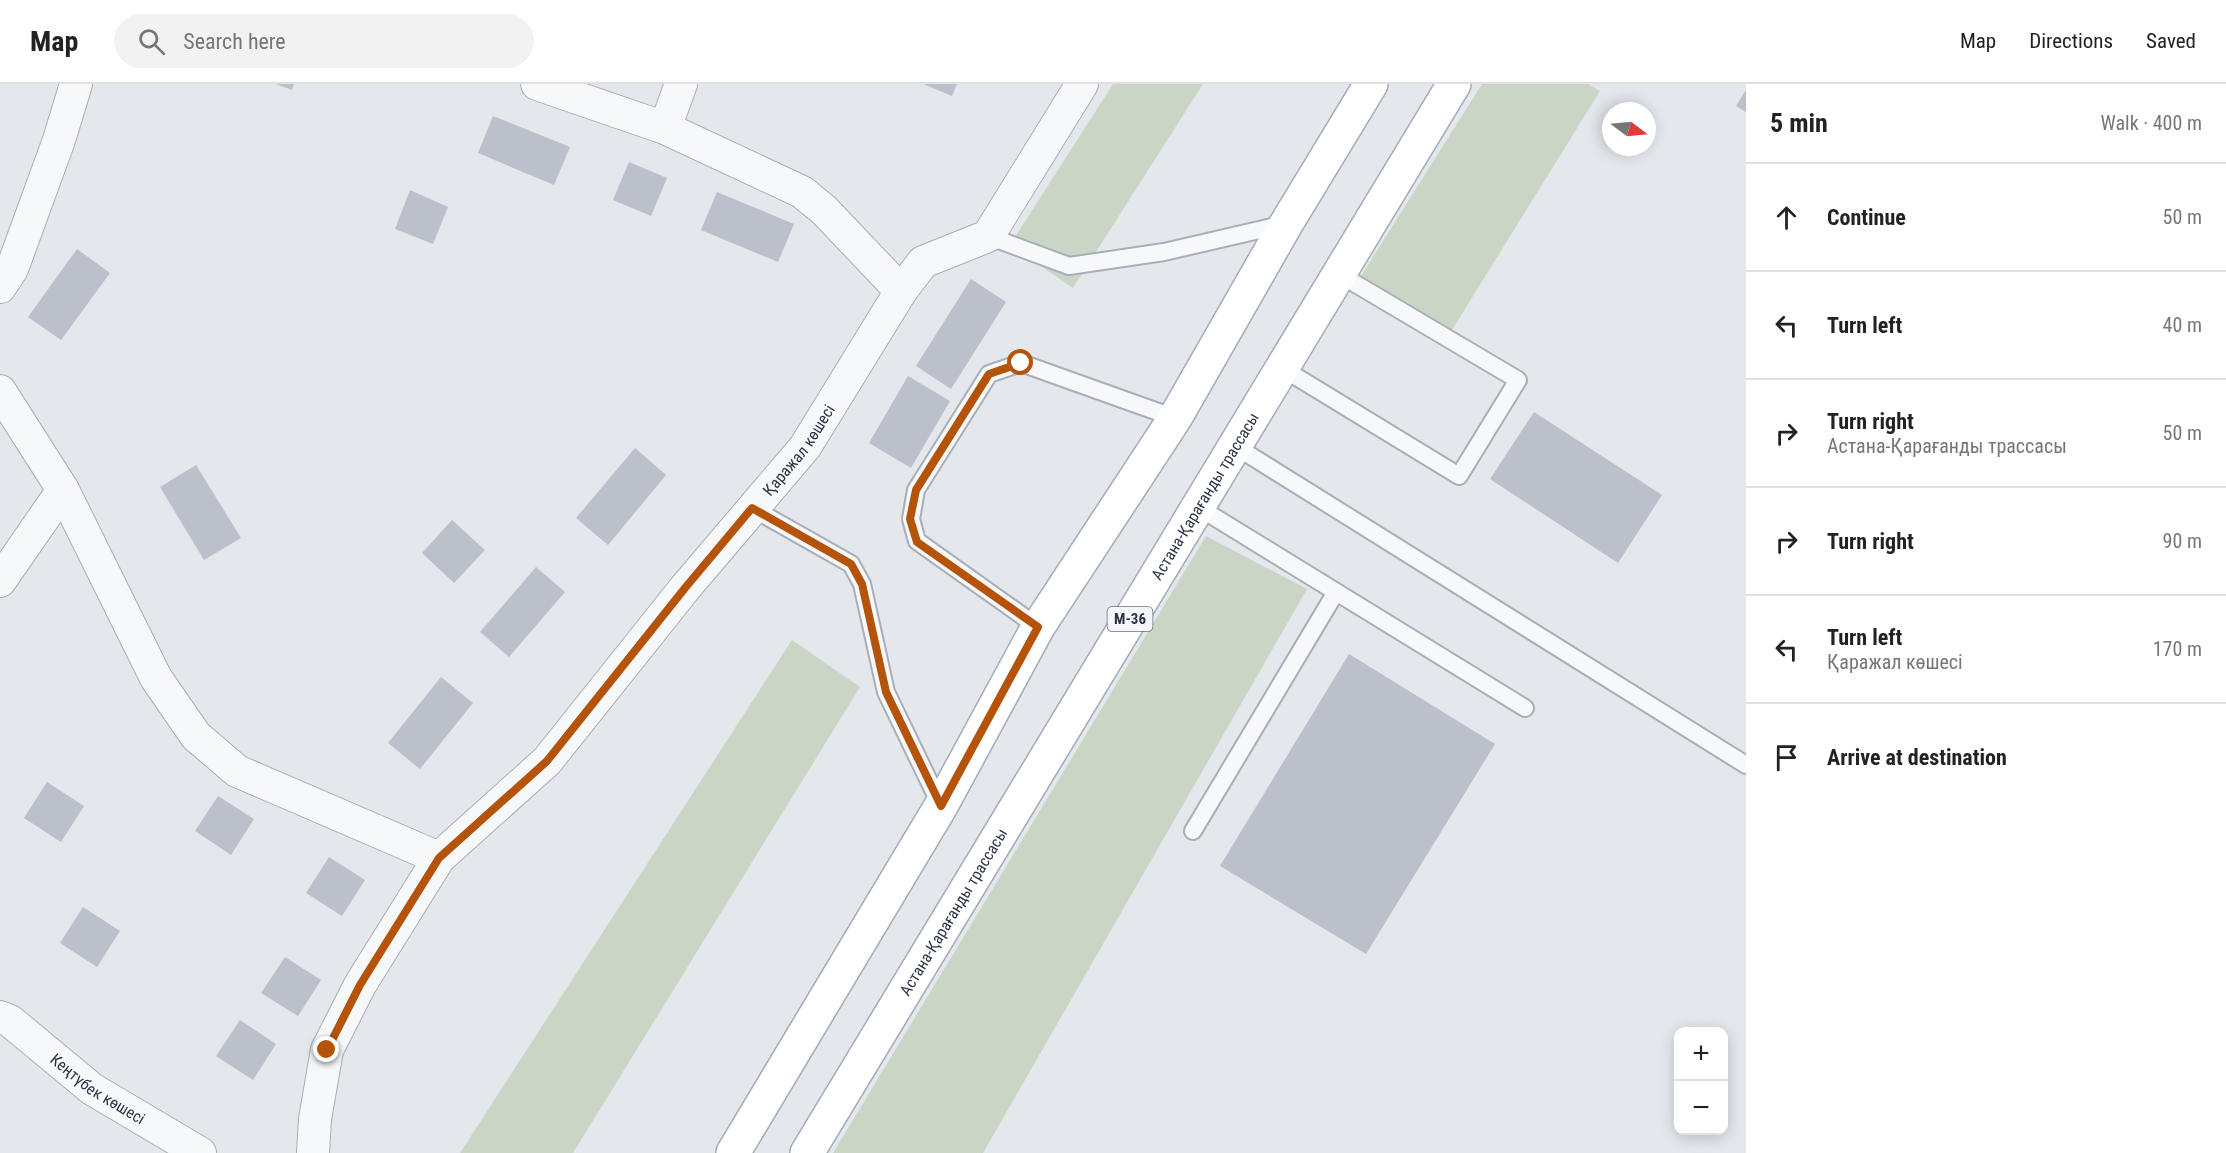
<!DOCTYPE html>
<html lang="en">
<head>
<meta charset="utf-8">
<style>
  body { margin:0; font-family:"Roboto Condensed",sans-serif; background:#f2f2f2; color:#222 }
  .controls { position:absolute; right:18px; bottom:18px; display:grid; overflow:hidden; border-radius:12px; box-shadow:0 3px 15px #0003 }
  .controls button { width:54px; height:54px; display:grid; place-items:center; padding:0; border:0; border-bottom:2px solid #e0e0e0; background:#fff; color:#222; font:30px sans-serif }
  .compass { position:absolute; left:1602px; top:18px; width:54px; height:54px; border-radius:50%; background:#fff; box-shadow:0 3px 15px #0003; rotate:106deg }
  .stop { position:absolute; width:18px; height:18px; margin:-14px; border:4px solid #b45309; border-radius:50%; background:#fff }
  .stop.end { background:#b45309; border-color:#fff; box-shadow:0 2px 6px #0008 }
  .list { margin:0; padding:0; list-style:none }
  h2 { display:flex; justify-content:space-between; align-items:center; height:78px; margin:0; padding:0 24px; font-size:26px }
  h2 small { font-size:20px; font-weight:400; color:#767676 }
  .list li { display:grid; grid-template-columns:39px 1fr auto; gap:18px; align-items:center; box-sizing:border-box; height:108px; padding:0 24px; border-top:2px solid #e0e0e0 }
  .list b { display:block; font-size:22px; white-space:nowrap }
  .list p { margin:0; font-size:20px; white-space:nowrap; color:#767676 }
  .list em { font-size:20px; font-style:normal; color:#767676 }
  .icon { flex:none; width:33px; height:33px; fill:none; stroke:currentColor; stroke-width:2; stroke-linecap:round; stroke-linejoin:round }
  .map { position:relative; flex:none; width:1746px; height:1069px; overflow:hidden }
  header { display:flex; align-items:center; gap:36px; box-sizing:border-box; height:84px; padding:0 30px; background:#fff; border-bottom:2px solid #e0e0e0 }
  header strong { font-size:28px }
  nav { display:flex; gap:33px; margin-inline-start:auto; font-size:21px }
  .search { width:420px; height:54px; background:#f2f2f2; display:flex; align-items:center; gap:15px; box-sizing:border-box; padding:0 21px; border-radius:33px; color:#767676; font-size:22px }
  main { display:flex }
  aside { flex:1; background:#fff }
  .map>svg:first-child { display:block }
  .green { fill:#c9d6c5 }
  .building { fill:#bbc0ca }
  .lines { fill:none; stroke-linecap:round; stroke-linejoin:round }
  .service-casing { stroke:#a9aeb7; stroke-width:20 }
  .minor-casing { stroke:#a9aeb7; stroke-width:34 }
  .primary-casing { stroke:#a3abb8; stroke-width:36 }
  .service { stroke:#f7f8fa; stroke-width:16 }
  .minor { stroke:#f7f8fa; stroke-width:32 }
  .primary { stroke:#fff; stroke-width:33 }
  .route { stroke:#b45309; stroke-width:8 }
  .labels { text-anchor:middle; stroke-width:5; stroke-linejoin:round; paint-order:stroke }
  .shield { fill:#f4f6f9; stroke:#676e7b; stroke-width:1.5 }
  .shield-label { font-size:15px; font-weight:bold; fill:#2b3445 }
  .street-label { font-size:16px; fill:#2b3445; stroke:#f4f6f9 }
</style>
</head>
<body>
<header>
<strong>Map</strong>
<div class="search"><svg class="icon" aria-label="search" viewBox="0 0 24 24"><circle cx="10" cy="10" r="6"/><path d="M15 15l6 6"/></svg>Search here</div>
<nav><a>Map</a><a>Directions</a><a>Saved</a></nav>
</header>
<main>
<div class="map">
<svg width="1746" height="1069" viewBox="0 0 1746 1069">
  <rect width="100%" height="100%" fill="#e4e7ec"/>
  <g class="green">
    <path d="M1113,0H1203L1073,204L1010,161Z"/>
    <path d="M1482,0H1588L1600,7L1447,254L1356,200Z"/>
    <path d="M1206,452L1307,505L983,1069H833Z"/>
    <path d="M792,556L860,603L573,1069H460Z"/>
  </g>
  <g class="building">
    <path d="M276,0H294L292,6Z"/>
    <path d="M923,0H957L952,12Z"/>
    <path d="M1746,6V28L1736,22Z"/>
    <path d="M493,32L570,63L554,101L478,69Z"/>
    <path d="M629,78L667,94L651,132L613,116Z"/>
    <path d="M410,106L448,123L433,160L395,145Z"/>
    <path d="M717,108L794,140L778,178L701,146Z"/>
    <path d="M77,165L110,189L61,256L28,233Z"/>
    <path d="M971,195L1006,218L951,305L916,282Z"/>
    <path d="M908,292L950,317L911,384L869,359Z"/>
    <path d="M1534,328L1662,411L1618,479L1490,395Z"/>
    <path d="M635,364L666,391L608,461L576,434Z"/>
    <path d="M196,381L241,454L204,476L160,403Z"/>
    <path d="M452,436L485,466L454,499L422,469Z"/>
    <path d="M536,483L565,508L509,573L480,548Z"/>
    <path d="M1349,570L1495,660L1366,870L1220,782Z"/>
    <path d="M441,593L473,619L420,685L388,659Z"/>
    <path d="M47,698L84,722L61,758L24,734Z"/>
    <path d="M218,712L254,735L231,771L195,747Z"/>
    <path d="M329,773L365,796L342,832L306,809Z"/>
    <path d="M83,823L120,847L97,883L60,859Z"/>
    <path d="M285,873L321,896L298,932L261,909Z"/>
    <path d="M240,936L276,960L253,996L216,972Z"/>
  </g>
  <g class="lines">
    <g class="service-casing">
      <g id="service">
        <path d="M988,152L1069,182L1164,168L1285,140"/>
        <path d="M1282,284L1459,392L1518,296L1339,190"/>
        <path d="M1235,362L1746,681"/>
        <path d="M1198,423L1525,624"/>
        <path d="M752,424L851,480L862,500L886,608L941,722"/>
        <path d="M1038,543L917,457L911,435L916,406L989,290L1021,279L1175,334"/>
        <path d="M1193,747L1336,508"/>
      </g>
    </g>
    <g class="minor-casing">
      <g id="minor">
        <path d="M537,0L665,44L802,108L824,126L901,207"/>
        <path d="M665,44L681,0"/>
        <path d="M0,203L12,185L59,56L76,0"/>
        <path d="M0,307L63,406L156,594L196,652L237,687L439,774"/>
        <path d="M0,497L63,406"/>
        <path id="s1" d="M0,933L10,937L92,1005L200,1069"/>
        <path id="s2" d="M313,1069L315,1035L327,966L360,901L439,774L547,677L685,504L805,363L901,207L923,178L988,152L1082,0"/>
      </g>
    </g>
    <g class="primary-casing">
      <g id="primary">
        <path d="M733,1069L941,722L1038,543L1175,334L1286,140L1371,0"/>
        <path id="s3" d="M807,1069L1454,0"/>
      </g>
    </g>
    <use href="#service" class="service"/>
    <use href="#minor" class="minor"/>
    <use href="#primary" class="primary"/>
  </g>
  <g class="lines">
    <path class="route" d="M327,966L360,901L439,774L547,677L685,504L752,424L851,480L862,500L886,608L941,722L1038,543L917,458L910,435L916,406L989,290L1021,279"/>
  </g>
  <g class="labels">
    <rect class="shield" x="1107.5" y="523" width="45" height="24" rx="4.5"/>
    <g class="shield-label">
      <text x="1130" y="540">M-36</text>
    </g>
    <g class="street-label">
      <text dy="6" stroke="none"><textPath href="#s2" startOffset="872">Қаражал көшесі</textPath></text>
      <text dy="6" stroke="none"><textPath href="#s3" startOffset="768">Астана-Қарағанды трассасы</textPath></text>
      <text dy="6" stroke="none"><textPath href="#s3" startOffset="282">Астана-Қарағанды трассасы</textPath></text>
      <text dy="6" stroke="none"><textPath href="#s1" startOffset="122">Кеңтүбек көшесі</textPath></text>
    </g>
  </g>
</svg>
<div class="controls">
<button>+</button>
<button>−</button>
</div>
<svg class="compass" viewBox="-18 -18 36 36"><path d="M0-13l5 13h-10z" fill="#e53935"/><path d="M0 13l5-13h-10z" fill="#767676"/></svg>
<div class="stop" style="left:1021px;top:279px"></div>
<div class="stop end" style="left:327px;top:966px"></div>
</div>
<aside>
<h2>5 min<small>Walk · 400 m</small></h2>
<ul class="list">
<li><svg class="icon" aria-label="ahead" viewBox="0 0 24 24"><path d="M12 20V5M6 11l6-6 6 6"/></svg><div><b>Continue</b></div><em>50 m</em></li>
<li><svg class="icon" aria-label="left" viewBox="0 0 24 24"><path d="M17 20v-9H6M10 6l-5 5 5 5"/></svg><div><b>Turn left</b></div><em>40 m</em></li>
<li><svg class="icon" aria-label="right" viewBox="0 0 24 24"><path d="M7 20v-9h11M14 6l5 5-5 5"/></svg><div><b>Turn right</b><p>Астана-Қарағанды трассасы</p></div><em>50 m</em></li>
<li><svg class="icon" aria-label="right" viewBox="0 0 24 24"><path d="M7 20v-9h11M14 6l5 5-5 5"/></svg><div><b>Turn right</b></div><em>90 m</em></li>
<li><svg class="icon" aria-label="left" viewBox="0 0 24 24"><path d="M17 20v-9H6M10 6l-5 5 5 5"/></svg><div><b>Turn left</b><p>Қаражал көшесі</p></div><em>170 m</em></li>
<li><svg class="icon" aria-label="arrive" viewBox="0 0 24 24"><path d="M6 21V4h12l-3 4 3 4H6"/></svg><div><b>Arrive at destination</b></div></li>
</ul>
</aside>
</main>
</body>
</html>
